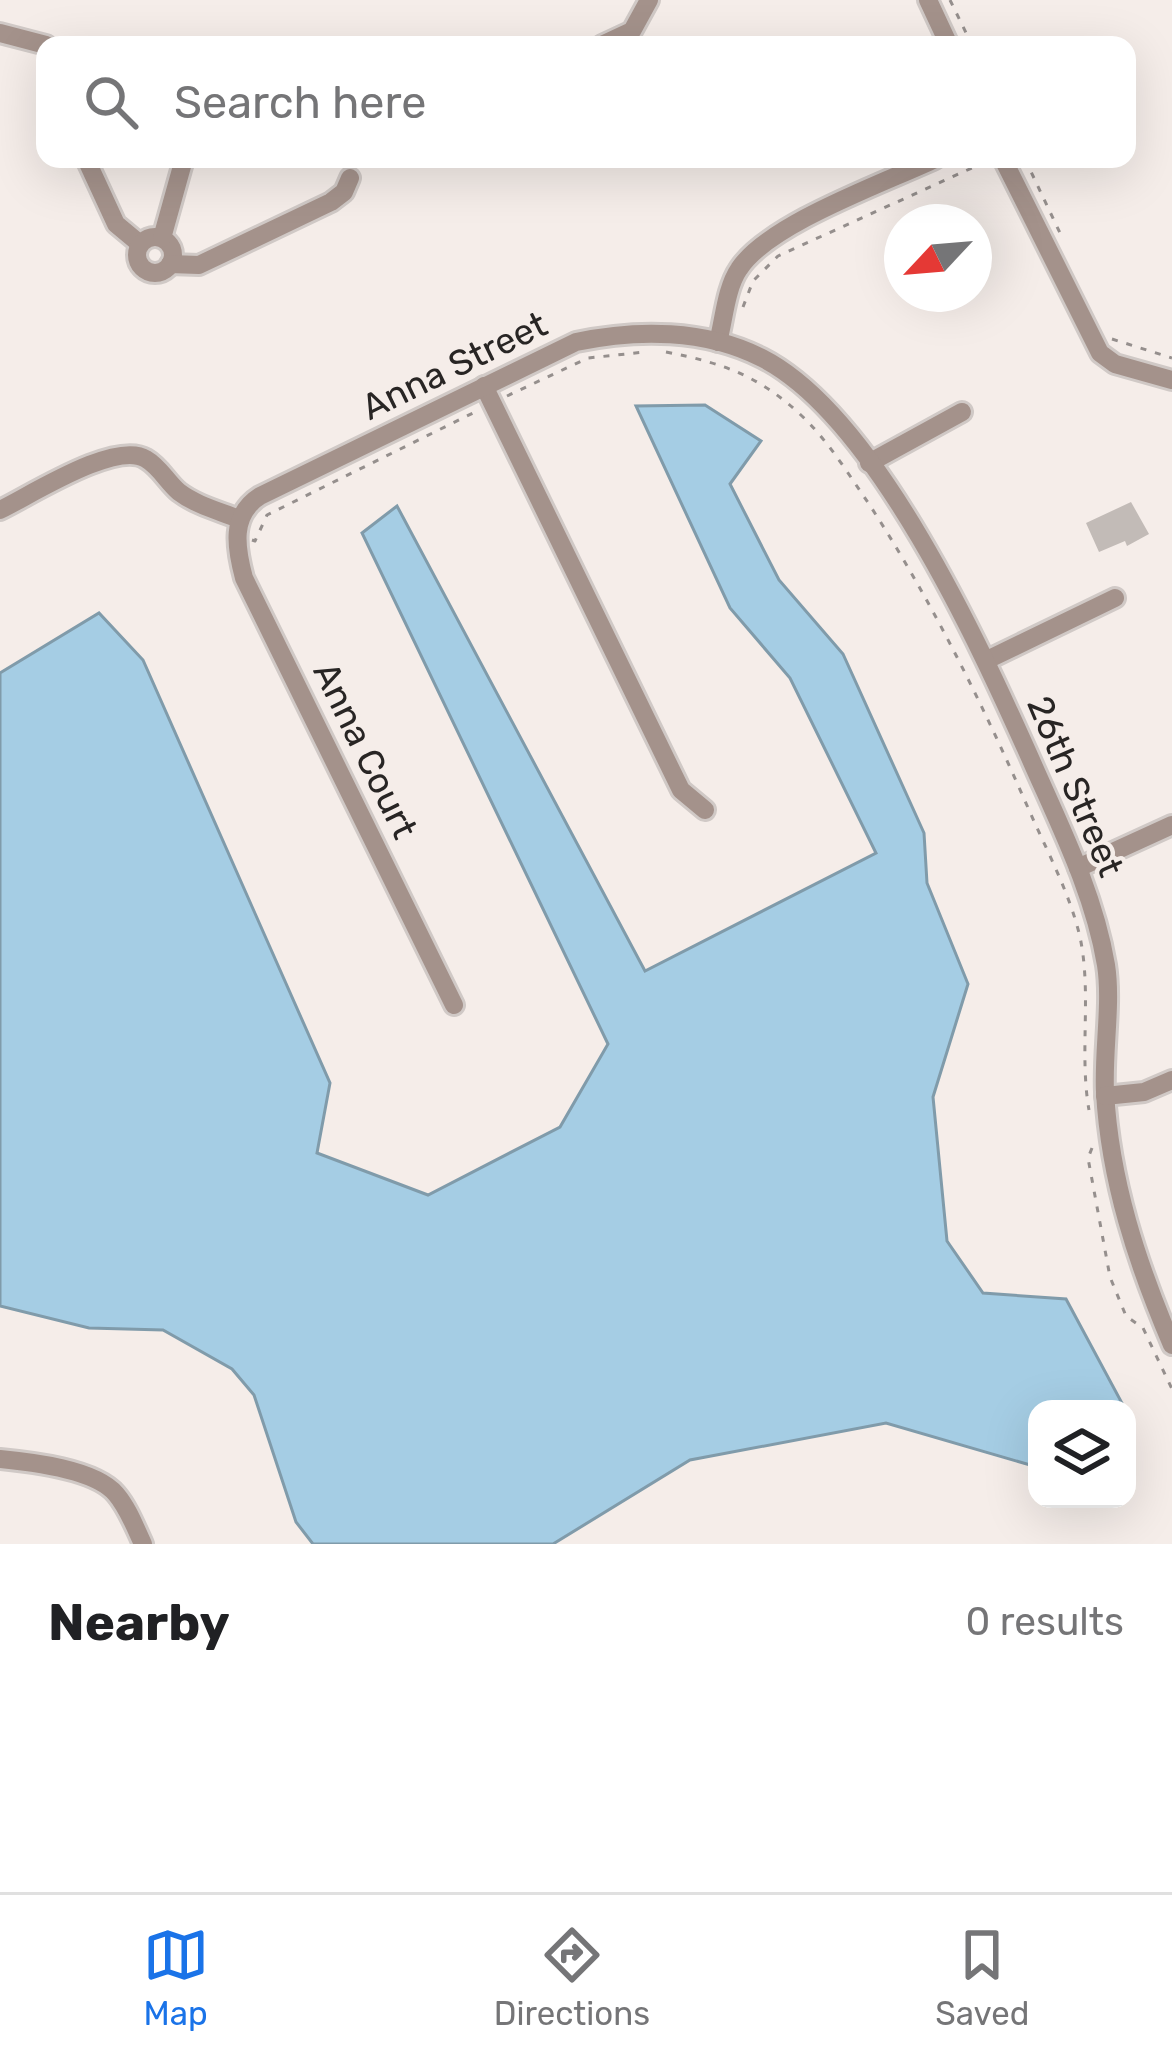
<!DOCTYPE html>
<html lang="en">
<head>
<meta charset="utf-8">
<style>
  body { margin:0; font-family:Rubik,sans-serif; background:#f6f6f6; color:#202124 }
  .controls { position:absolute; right:36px; bottom:36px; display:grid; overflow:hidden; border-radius:24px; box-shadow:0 12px 48px #0002 }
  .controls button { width:108px; height:108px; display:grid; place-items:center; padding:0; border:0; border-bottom:3px solid #e0e0e0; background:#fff; color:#202124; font:60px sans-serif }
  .compass { position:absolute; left:884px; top:204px; width:108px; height:108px; border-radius:50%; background:#fff; box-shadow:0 12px 48px #0002; rotate:244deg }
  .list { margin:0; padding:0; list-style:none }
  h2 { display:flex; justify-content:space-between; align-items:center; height:156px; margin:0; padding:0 48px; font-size:51px }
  h2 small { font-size:39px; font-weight:400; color:#757577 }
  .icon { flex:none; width:66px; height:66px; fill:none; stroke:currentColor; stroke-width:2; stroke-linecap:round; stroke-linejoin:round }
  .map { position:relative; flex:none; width:1172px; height:1544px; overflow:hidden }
  .search { position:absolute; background:#fff; box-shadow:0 12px 48px #0002; left:36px; right:36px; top:36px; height:132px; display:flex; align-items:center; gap:30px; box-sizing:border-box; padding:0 42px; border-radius:24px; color:#757577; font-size:45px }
  .sheet { height:348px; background:#fff }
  nav { display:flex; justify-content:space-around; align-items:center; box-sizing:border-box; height:168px; border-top:3px solid #e0e0e0; background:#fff; font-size:33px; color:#757577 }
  nav a { display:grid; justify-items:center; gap:6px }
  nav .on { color:#1a73e8 }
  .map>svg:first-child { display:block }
  .water { fill:#a5cde4; stroke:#809baa; stroke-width:3 }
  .building { fill:#c2bbb7 }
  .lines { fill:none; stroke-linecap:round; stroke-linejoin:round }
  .street-casing { stroke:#d0c9c6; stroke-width:24 }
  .path { stroke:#958f8d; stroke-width:3; stroke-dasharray:6 9; stroke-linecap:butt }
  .street { stroke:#a4928b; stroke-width:18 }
  .labels { text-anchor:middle; stroke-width:9; stroke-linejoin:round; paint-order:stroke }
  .street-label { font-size:36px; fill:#282524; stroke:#f5ede9 }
</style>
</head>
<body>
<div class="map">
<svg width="1172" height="1544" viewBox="0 0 1172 1544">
  <rect width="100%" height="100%" fill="#f5ede9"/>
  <path class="water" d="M705,405L761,441L730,484L779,580L843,654L924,833L927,883L968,984L933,1097L947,1241L983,1293L1066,1299L1123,1405L1120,1409H1037V1467L886,1423L690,1460L553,1544H313L296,1522L254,1395L232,1369L163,1330L89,1328L0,1306V673L99,613L143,660L330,1083L317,1153L428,1195L560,1127L608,1044L362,533L397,506L645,971L876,853L790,678L730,608L636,406Z"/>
  <path class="building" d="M1131,502L1149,534L1127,546L1125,541L1099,552L1086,523Z"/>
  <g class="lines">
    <g class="street-casing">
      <g id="street">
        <path d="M928,0L949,45"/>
        <path d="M0,33L46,45"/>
        <path d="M602,45L632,31L649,0"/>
        <path d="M86,159L116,224L140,244"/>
        <path d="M1003,159L1100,353L1115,364L1172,380"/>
        <circle cx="155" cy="255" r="18"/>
        <path d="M162,238L184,159"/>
        <path d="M170,264L199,265L331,202L344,192L350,178"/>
        <path d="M718,342C724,320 726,288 739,269C768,224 884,183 935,159"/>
        <path d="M484,386L681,790L705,810"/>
        <path d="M869,463L962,412"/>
        <path d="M0,510C31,495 116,440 146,459C160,467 167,482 179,492C196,505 219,511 239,519"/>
        <path d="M987,660L1115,598"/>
        <path d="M1078,868L1172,825"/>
        <path d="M454,1005L244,578C236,548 230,515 260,496L576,342C637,329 705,329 762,358C876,416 980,646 1031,760C1060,826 1094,893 1106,965C1112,1003 1103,1051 1105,1092C1110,1181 1137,1263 1172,1345"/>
        <path d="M1105,1096L1144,1092L1172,1080"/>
        <path d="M0,1459C31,1462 95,1469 116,1494C128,1508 135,1527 143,1544"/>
      </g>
    </g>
    <g class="path">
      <path d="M950,0L972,45"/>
      <path d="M1025,159L1060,233"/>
      <path d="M743,307L753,281L778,256L985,162"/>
      <path d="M1112,339L1172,358"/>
      <path d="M666,352C723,363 760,376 803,417C829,442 849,475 869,504C932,601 983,705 1029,810C1047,851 1070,894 1080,937C1092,994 1079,1053 1089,1110"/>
      <path d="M507,396L588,358L645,352"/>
      <path d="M252,540L255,541L267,515L477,411"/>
      <path d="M1092,1148L1088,1158L1110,1277L1126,1316L1143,1328L1172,1389"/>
    </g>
    <use href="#street" class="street"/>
  </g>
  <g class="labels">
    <g class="street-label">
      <text transform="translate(454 365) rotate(-26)" y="13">Anna Street</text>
      <text transform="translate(366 750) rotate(64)" y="13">Anna Court</text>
      <text transform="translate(1076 786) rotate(67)" y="13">26th Street</text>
    </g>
  </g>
</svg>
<div class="controls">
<button><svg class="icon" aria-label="layers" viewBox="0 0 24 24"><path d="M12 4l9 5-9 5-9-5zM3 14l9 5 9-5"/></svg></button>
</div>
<svg class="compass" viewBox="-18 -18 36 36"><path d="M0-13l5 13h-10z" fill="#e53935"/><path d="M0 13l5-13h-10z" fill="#757577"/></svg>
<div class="search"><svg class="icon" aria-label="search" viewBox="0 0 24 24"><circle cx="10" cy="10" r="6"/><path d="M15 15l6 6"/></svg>Search here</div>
</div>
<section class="sheet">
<h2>Nearby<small>0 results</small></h2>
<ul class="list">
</ul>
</section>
<nav>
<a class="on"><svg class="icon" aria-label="map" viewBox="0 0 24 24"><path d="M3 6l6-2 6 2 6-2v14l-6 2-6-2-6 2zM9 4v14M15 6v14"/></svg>Map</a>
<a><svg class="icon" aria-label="directions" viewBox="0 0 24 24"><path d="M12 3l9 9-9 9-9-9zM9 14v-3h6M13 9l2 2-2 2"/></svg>Directions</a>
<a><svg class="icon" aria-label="saved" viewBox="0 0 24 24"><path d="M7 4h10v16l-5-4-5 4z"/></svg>Saved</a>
</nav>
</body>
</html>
